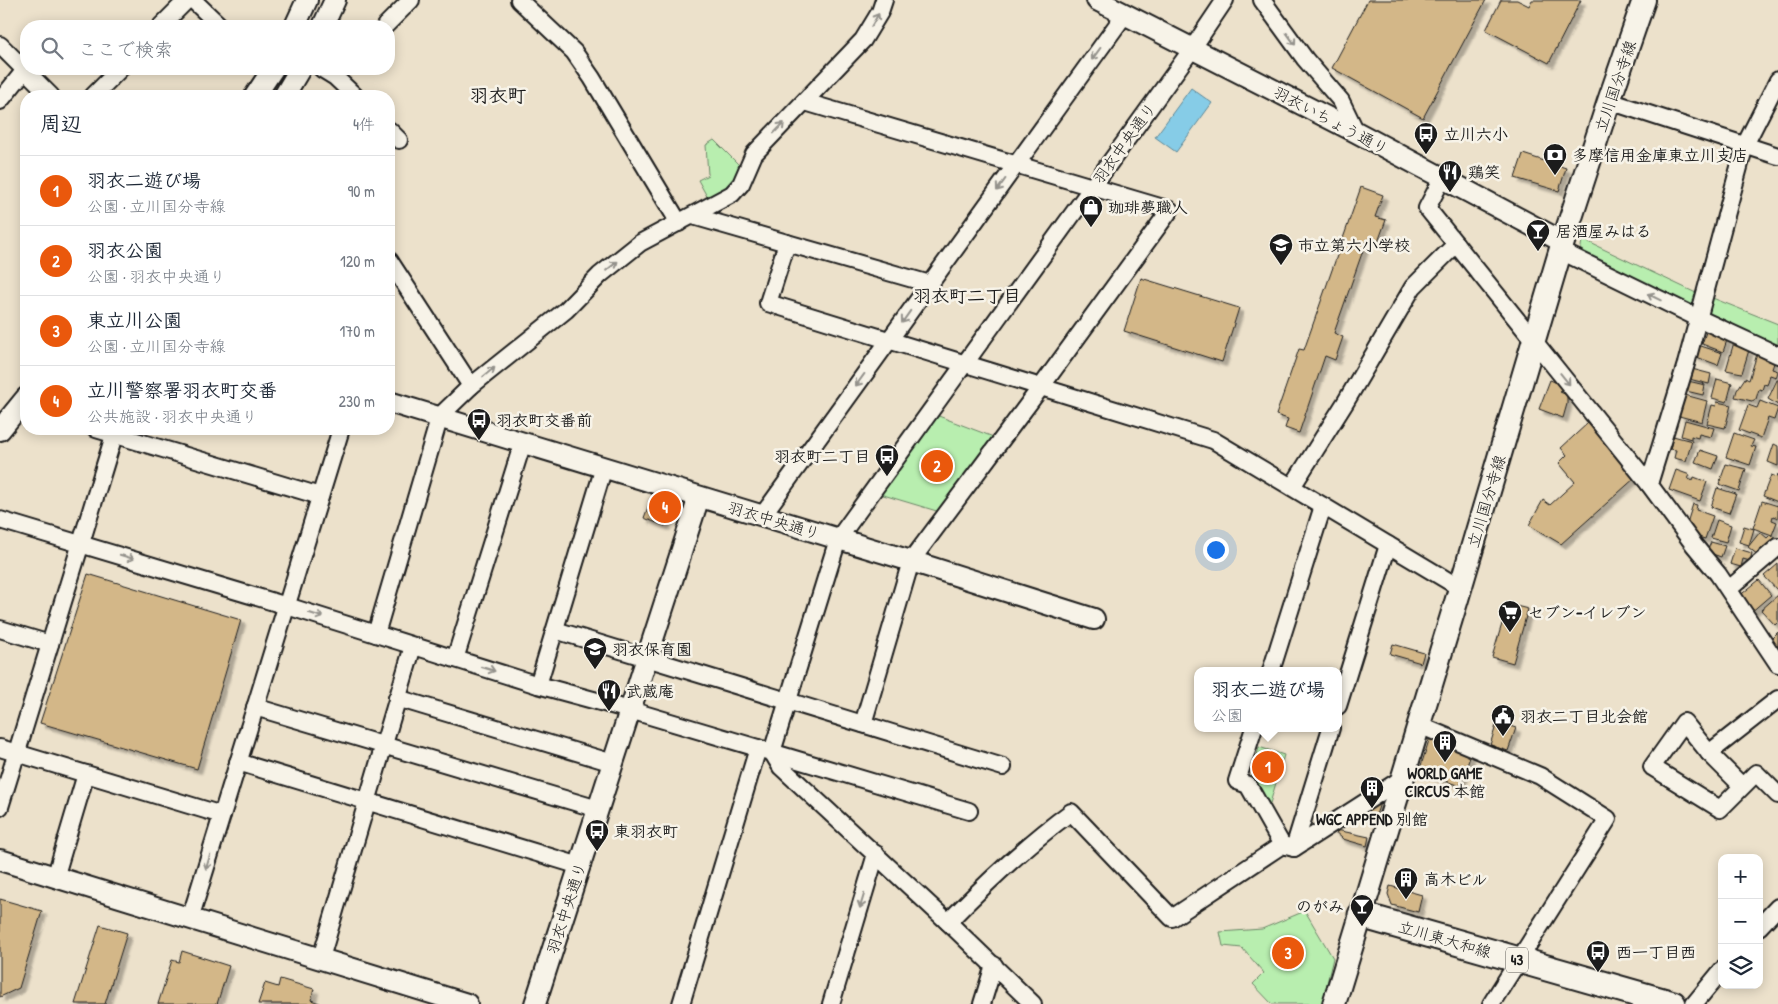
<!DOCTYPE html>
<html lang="ja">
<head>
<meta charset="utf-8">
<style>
  body { margin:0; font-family:"Patrick Hand","Klee One",sans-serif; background:#f6f6f7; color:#1f2937 }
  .controls { position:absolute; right:15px; bottom:15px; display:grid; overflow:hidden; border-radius:10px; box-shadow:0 2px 12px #0003 }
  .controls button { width:45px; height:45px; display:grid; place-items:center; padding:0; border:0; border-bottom:1px solid #e0e1e3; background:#fff; color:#1f2937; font:25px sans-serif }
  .you { position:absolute; left:1215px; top:549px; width:18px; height:18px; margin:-12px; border:4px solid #fff; border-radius:50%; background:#1a73e8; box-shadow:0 0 0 8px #1a73e833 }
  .badge { display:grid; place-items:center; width:32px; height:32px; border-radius:50%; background:#ea580c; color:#fff; font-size:16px; font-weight:700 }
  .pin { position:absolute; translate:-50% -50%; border:2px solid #fff; box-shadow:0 1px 5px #0006 }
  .popup { position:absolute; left:1194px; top:667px; width:148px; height:65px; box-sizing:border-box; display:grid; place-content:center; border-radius:10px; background:#fff; filter:drop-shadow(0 1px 4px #0005); font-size:16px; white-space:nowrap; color:#747a83 }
  .popup b { font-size:19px; color:#1f2937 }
  .popup::after { content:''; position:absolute; left:50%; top:100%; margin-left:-10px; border:10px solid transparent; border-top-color:#fff }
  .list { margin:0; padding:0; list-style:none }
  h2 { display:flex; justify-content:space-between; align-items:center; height:65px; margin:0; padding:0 20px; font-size:21px }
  h2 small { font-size:16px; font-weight:400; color:#747a83 }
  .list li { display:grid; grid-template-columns:32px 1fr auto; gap:15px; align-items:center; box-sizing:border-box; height:70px; padding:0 20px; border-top:1px solid #e0e1e3 }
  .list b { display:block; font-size:19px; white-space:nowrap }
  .list p { margin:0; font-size:16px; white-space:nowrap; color:#747a83 }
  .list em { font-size:16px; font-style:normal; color:#747a83 }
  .icon { flex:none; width:28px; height:28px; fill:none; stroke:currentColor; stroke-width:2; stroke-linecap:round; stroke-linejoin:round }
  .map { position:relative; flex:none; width:1778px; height:1004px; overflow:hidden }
  .search { position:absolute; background:#fff; box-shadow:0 2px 12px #0003; left:20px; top:20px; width:375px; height:55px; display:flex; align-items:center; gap:12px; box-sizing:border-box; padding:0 18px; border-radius:20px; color:#747a83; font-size:19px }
  .panel { position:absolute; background:#fff; box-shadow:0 2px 12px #0003; left:20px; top:90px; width:375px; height:345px; border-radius:20px }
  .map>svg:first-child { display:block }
  .green { fill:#b8eeaf; stroke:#6a8566 }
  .water { fill:#86cce7; stroke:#5c8696 }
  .building { fill:#d3b788; stroke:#1c1c1c; filter:url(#shadow) }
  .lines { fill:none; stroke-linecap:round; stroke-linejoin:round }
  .minor-casing { stroke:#1c1c1c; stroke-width:20 }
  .tertiary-casing { stroke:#1c1c1c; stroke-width:24 }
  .secondary-casing { stroke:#1c1c1c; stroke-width:26 }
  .primary-casing { stroke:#1c1c1c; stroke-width:29 }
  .minor { stroke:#f7f3e8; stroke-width:16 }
  .tertiary { stroke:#f7f3e8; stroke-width:20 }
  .secondary { stroke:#f7f3e8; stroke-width:22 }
  .primary { stroke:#f7f3e8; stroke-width:25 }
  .oneway { stroke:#94928c }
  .labels { text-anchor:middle; stroke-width:5; stroke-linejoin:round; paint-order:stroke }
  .shield { fill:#f7f3e8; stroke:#5e5c59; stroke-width:1 }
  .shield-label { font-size:15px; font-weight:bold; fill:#1c1c1c }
  .street-label { font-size:16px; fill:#1c1c1c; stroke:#f7f3e8 }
  .poi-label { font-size:16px; font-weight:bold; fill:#1c1c1c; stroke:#f7f3e8; text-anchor:start }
  .neighbourhood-label { font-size:18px; font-weight:bold; fill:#1c1c1c; stroke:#f7f3e8 }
  .quarter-label { font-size:19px; font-weight:bold; fill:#1c1c1c; stroke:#f7f3e8 }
</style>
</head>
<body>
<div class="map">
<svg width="1778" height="1004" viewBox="0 0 1778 1004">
  <defs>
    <filter id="shadow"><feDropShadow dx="4.5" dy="4.5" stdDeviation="1" flood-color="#0004"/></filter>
  </defs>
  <rect width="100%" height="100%" fill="#ece1cb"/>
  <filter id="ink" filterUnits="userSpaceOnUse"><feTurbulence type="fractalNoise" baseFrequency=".02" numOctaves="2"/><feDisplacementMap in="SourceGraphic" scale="10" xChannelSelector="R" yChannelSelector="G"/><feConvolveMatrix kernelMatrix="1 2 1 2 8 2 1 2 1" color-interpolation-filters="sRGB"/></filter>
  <g filter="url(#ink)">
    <g class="green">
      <path d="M714,140L742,168L740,179L710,202L698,180L708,175L706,145Z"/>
      <path d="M1582,239L1696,293L1693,308L1580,256Z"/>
      <path d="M1710,297L1778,324V349L1704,315Z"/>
      <path d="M936,415L996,438L940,512L880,494Z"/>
      <path d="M1259,747L1284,755L1269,807L1251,779Z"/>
      <path d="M1305,911L1333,958L1322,1004H1272L1253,984L1264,973L1242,948L1223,946L1220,932L1262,929Z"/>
    </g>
    <path class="water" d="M1191,88L1212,103L1176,152L1155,137Z"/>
    <g class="building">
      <path d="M1368,0H1486L1423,118L1332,68Z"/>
      <path d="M1501,0H1517L1529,6L1532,0H1581L1549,63L1486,30Z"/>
      <path d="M1523,154L1566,168L1559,191L1515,178Z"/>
      <path d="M1361,187L1383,195L1375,217L1386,220L1378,242L1367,239L1334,333L1343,337L1335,360L1325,356L1299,433L1285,428L1288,419L1276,415L1299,349L1304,350Z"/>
      <path d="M1141,278L1239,308L1222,362L1124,331Z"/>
      <path d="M1707,329L1728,337L1723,352L1702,344Z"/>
      <path d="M1734,342L1744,346L1743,349L1749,350L1742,373L1726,370Z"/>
      <path d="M1698,345L1722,353L1718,365L1694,356Z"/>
      <path d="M1757,354L1775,360L1772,369L1778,371L1777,375L1776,377L1770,375L1767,385L1764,384L1762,390L1759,389L1756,399L1752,401L1735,397L1737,390L1745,378L1749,380Z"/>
      <path d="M1692,369L1711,374L1709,384L1689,379Z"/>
      <path d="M1717,379L1732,383L1727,402L1712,398Z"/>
      <path d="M1550,380L1563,385L1560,392L1567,395V404L1563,418L1539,409Z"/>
      <path d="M1777,380H1778V405L1768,399Z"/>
      <path d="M1688,381L1705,385L1703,395L1686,391Z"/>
      <path d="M1685,395L1707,401L1702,422L1679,416Z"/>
      <path d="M1760,401L1778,408L1774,420L1768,418L1761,438L1739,430L1748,405L1757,408Z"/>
      <path d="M1717,402L1731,405L1725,428L1707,424L1712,405L1716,406Z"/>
      <path d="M1685,420L1714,428L1711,437L1699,434L1698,438L1691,436V439L1681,436Z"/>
      <path d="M1588,423L1636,477L1561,544L1529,525L1543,500L1550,505L1575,482L1559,463L1567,455L1561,448Z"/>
      <path d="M1734,433L1754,440L1751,446L1756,447L1750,465L1726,457Z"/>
      <path d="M1673,436L1692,441L1686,461L1674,458L1676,450L1670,449Z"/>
      <path d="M1774,444L1778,446V466L1768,462Z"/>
      <path d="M1700,450L1718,456L1713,469L1695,462Z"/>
      <path d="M1726,464L1746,469L1739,491L1719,484Z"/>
      <path d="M1676,470L1690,475L1688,479L1693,481L1694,477L1707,482L1700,501L1669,490Z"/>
      <path d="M1778,474V502L1763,496L1771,475L1777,477Z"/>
      <path d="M1717,488L1736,494L1729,513L1711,507Z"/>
      <path d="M651,499L672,506L665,526L644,518Z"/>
      <path d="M1762,501L1778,506V518L1773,516L1772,520L1777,522L1772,535L1753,528Z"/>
      <path d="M1693,504L1697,505L1696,510L1713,516L1705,539L1695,536L1687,523Z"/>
      <path d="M1717,520L1731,525L1726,542L1711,538Z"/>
      <path d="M1744,526L1754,529L1749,545L1739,542Z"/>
      <path d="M1760,532L1767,538L1770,535L1775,537L1770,544L1768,543L1758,555L1748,547Z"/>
      <path d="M1711,542L1725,546L1721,557L1707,552Z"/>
      <path d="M1735,548L1752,553L1750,561L1743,559L1741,567L1730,564Z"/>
      <path d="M1778,564V589L1777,590L1764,576Z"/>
      <path d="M88,574L241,620L197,769L40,723Z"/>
      <path d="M1759,580L1771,595L1750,613L1738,597Z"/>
      <path d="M1778,595V622L1775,625L1761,610Z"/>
      <path d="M1508,604L1528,609L1513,663L1492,657Z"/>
      <path d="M1778,632V648L1770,640Z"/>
      <path d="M1393,644L1424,653L1421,663L1390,654Z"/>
      <path d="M1497,722L1516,728L1508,751L1490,745Z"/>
      <path d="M1430,737L1457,746L1456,750L1471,754L1460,786L1419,772Z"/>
      <path d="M1378,800L1380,803L1374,821L1357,814Z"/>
      <path d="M1332,829L1369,837L1367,846L1343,839Z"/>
      <path d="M1390,886L1422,895L1418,912L1392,905L1388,894Z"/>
      <path d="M0,899L42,911L19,988L0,997Z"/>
      <path d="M100,925L127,933L105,1004H75Z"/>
      <path d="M182,951L229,966L217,1004H158L172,960L179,962Z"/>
      <path d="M280,979L314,989L311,1000L322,1004H258L265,983L278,987Z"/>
    </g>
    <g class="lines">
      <g class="minor-casing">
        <g id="minor">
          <path d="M193,0L220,26"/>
          <path d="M519,0L574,52L592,78L679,223"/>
          <path d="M1262,0L1305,59L1341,101L1356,132"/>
          <path d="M161,26L187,0"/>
          <path d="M385,26L411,0"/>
          <path d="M0,45L51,96"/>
          <path d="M322,69L335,77L355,96"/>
          <path d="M93,96L120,69"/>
          <path d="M0,101L25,70"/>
          <path d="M1609,101L1778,156"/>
          <path d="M805,102L1170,210L1041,387L911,561L863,724"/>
          <path d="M389,130L399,140"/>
          <path d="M1442,179L1427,208L1649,484L1694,545L1718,574L1778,664"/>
          <path d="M693,216L930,284"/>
          <path d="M787,243L768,303L1213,440L1460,588"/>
          <path d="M1561,251L1698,318L1778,355"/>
          <path d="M389,260L471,386"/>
          <path d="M96,429L320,496"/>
          <path d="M1649,484L1686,364L1745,145L1778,80"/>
          <path d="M1292,487L1345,403L1413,287L1456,244"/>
          <path d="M762,516L1125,14"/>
          <path d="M0,520L287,606L538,685L630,710L969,811"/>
          <path d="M1729,589L1778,547"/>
          <path d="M0,629L50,644"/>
          <path d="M555,630L1003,767"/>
          <path d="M376,634L440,416L471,386L566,310L600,275L640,243L732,194L741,184L754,154L863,40L880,12L884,0"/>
          <path d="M455,659L523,442"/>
          <path d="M1271,671L1323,506"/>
          <path d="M538,685L604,467"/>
          <path d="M397,698L613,763"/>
          <path d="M1338,706L1388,545"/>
          <path d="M255,707L598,809"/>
          <path d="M1419,725L1540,776L1608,819L1491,1004"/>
          <path d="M1254,728L1237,781L1248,785L1282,845"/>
          <path d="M0,748L222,815"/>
          <path d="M1709,753L1778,699"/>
          <path d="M238,762L580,866"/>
          <path d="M1742,786L1709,753L1684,722L1652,767L1720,809L1756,773L1778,795"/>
          <path d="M0,807L116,429"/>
          <path d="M1294,848L1331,728"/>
          <path d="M55,878L86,774"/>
          <path d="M190,919L341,429"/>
          <path d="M948,922C987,882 1026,845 1071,812L1172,918L1282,845L1294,848L1403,778"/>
          <path d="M1759,927L1778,907"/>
          <path d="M321,958L413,646"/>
          <path d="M681,1004L758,748"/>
          <path d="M831,1004L876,854"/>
          <path d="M982,1004L994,965"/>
          <path d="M1033,1004L948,922L781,767L772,752L838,539L1192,49L1225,0"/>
          <path d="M1694,1004L1722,970"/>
        </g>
      </g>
      <g class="tertiary-casing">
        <g id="tertiary">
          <path d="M1097,0L1356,132L1563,242"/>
          <path d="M295,26L307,0"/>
          <path d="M323,26L335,0"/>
          <path d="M255,96L273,69"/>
          <path d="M284,96L300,69"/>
          <path d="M389,402L911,561L1094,619"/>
          <path d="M0,430L26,398"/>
          <path d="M0,860L467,1004"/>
          <path d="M535,1004L699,497"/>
        </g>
      </g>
      <g class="secondary-casing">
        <path id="secondary" d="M1334,1004L1457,599L1563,242L1609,101L1644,0"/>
      </g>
      <g class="primary-casing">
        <path id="primary" d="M1361,915L1673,1004"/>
      </g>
      <use href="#minor" class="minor"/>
      <use href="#tertiary" class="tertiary"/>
      <use href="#secondary" class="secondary"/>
      <use href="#primary" class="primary"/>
    </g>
    <defs><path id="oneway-shaft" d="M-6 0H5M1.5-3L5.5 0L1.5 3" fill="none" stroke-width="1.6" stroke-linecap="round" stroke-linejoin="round" transform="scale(1.25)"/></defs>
    <g class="oneway">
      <use href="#oneway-shaft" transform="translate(875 20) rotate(-60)"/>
      <use href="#oneway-shaft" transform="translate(1291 39) rotate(54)"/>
      <use href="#oneway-shaft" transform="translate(1096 54) rotate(126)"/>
      <use href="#oneway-shaft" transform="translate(779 128) rotate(-46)"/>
      <use href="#oneway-shaft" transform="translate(1001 185) rotate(126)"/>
      <use href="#oneway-shaft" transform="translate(612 266) rotate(-38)"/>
      <use href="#oneway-shaft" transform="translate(1654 297) rotate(-154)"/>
      <use href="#oneway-shaft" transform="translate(906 317) rotate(125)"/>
      <use href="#oneway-shaft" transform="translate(489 372) rotate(-39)"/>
      <use href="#oneway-shaft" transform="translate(1565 379) rotate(51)"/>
      <use href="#oneway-shaft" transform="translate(860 380) rotate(126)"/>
      <use href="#oneway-shaft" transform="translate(127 557) rotate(17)"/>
      <use href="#oneway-shaft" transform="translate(316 615) rotate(18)"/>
      <use href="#oneway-shaft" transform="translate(488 669) rotate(17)"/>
      <use href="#oneway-shaft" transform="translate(208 862) rotate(107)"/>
      <use href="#oneway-shaft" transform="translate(862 901) rotate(107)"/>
    </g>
  </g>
  <defs>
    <g id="bus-pin" transform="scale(1.25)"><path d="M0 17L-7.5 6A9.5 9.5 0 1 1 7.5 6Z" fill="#1c1c1c" stroke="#f7f3e8"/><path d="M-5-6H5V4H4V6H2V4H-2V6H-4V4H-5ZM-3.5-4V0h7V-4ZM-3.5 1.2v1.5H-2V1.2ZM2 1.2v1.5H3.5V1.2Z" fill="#fff"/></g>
    <g id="bank-pin" transform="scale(1.25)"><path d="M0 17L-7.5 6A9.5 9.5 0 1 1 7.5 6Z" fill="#1c1c1c" stroke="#f7f3e8"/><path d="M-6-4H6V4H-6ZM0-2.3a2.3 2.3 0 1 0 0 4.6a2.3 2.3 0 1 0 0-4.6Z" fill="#fff"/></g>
    <g id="restaurant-pin" transform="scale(1.25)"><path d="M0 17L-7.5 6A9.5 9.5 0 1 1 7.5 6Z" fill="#1c1c1c" stroke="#f7f3e8"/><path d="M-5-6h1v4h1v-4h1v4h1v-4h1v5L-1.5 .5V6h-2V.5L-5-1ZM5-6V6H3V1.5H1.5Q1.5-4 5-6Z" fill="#fff"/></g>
    <g id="shop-pin" transform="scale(1.25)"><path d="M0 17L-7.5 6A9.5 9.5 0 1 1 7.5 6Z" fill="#1c1c1c" stroke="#f7f3e8"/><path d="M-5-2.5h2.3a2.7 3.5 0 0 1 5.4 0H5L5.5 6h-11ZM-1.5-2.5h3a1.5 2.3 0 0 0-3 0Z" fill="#fff"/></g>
    <g id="bar-pin" transform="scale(1.25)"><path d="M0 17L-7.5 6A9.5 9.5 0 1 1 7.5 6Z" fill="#1c1c1c" stroke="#f7f3e8"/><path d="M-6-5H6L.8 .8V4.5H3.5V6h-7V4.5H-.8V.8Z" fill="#fff"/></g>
    <g id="school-pin" transform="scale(1.25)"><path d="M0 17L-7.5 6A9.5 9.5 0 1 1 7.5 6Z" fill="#1c1c1c" stroke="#f7f3e8"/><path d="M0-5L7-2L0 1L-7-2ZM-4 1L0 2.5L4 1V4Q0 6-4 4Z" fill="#fff"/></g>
    <g id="supermarket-pin" transform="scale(1.25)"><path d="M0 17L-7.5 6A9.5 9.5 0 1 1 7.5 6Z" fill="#1c1c1c" stroke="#f7f3e8"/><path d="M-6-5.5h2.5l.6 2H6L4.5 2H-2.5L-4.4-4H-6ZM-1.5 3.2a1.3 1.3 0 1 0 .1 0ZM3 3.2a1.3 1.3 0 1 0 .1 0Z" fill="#fff"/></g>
    <g id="civic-pin" transform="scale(1.25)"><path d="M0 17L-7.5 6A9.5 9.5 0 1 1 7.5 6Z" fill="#1c1c1c" stroke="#f7f3e8"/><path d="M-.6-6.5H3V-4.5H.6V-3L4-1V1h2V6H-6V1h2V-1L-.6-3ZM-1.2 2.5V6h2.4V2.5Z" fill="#fff"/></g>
    <g id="building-pin" transform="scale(1.25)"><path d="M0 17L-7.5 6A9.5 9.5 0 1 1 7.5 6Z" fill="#1c1c1c" stroke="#f7f3e8"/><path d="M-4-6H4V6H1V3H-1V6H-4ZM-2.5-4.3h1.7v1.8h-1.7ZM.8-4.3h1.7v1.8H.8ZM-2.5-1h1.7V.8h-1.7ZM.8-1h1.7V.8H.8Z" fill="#fff"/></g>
  </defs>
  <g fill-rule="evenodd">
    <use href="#bus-pin" x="1426" y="134"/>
    <use href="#bank-pin" x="1555" y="155"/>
    <use href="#restaurant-pin" x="1450" y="172"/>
    <use href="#shop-pin" x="1091" y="207"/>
    <use href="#bar-pin" x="1538" y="231"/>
    <use href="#school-pin" x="1281" y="245"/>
    <use href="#bus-pin" x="479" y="420"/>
    <use href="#bus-pin" x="887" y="456"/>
    <use href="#supermarket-pin" x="1510" y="612"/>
    <use href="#school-pin" x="595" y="649"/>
    <use href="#restaurant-pin" x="609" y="691"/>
    <use href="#civic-pin" x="1503" y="716"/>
    <use href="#building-pin" x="1445" y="742"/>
    <use href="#building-pin" x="1372" y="788"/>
    <use href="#bus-pin" x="597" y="831"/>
    <use href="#building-pin" x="1406" y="879"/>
    <use href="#bar-pin" x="1362" y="906"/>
    <use href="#bus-pin" x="1598" y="952"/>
  </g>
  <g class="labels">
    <rect class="shield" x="1506" y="947.5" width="22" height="25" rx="4"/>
    <g class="shield-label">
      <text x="1517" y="965">43</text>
    </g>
    <g class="street-label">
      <text transform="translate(1615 86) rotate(-71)" y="6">立川国分寺線</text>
      <text transform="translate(1331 120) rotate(28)" y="6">羽衣いちょう通り</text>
      <text transform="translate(1124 143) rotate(-54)" y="6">羽衣中央通り</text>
      <text transform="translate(1486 501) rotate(-73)" y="6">立川国分寺線</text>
      <text transform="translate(774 520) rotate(17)" y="6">羽衣中央通り</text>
      <text transform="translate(566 908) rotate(-72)" y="6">羽衣中央通り</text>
      <text transform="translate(1445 939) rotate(16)" y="6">立川東大和線</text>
    </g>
    <g class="poi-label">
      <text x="1444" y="140">立川六小</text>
      <text x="1572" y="161">多摩信用金庫東立川支店</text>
      <text x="1468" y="178">鶏笑</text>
      <text x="1108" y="213">珈琲夢職人</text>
      <text x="1556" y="237">居酒屋みはる</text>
      <text x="1298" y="251">市立第六小学校</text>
      <text x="496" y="426">羽衣町交番前</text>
      <text x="870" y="462" text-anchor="end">羽衣町二丁目</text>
      <text x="1528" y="618">セブン-イレブン</text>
      <text x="612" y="655">羽衣保育園</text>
      <text x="626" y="697">武蔵庵</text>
      <text x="1520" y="722">羽衣二丁目北会館</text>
      <text x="1445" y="779" text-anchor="middle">WORLD GAME<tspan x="1445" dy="18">CIRCUS 本館</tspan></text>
      <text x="1372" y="825" text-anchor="middle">WGC APPEND 別館</text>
      <text x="614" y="837">東羽衣町</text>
      <text x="1424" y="885">高木ビル</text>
      <text x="1344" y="912" text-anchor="end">のがみ</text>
      <text x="1616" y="958">西一丁目西</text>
    </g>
    <g class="neighbourhood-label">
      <text x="967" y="302">羽衣町二丁目</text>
    </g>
    <g class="quarter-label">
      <text x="498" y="102">羽衣町</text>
    </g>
  </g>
</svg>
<div class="controls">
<button>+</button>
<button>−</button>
<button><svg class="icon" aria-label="layers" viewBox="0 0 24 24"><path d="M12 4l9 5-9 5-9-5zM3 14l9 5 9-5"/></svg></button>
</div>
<div class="you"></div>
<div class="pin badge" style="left:1268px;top:767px">1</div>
<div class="popup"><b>羽衣二遊び場</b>公園</div>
<div class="pin badge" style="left:937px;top:466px">2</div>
<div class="pin badge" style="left:1288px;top:953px">3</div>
<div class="pin badge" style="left:665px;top:507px">4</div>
<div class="search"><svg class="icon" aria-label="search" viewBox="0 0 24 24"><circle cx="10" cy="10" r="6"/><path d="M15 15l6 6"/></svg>ここで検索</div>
<section class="panel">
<h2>周辺<small>4件</small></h2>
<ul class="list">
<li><span class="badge">1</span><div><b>羽衣二遊び場</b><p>公園 · 立川国分寺線</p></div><em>90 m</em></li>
<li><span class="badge">2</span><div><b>羽衣公園</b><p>公園 · 羽衣中央通り</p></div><em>120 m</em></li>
<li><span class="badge">3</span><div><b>東立川公園</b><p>公園 · 立川国分寺線</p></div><em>170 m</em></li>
<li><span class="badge">4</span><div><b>立川警察署羽衣町交番</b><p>公共施設 · 羽衣中央通り</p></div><em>230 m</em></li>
</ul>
</section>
</div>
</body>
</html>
